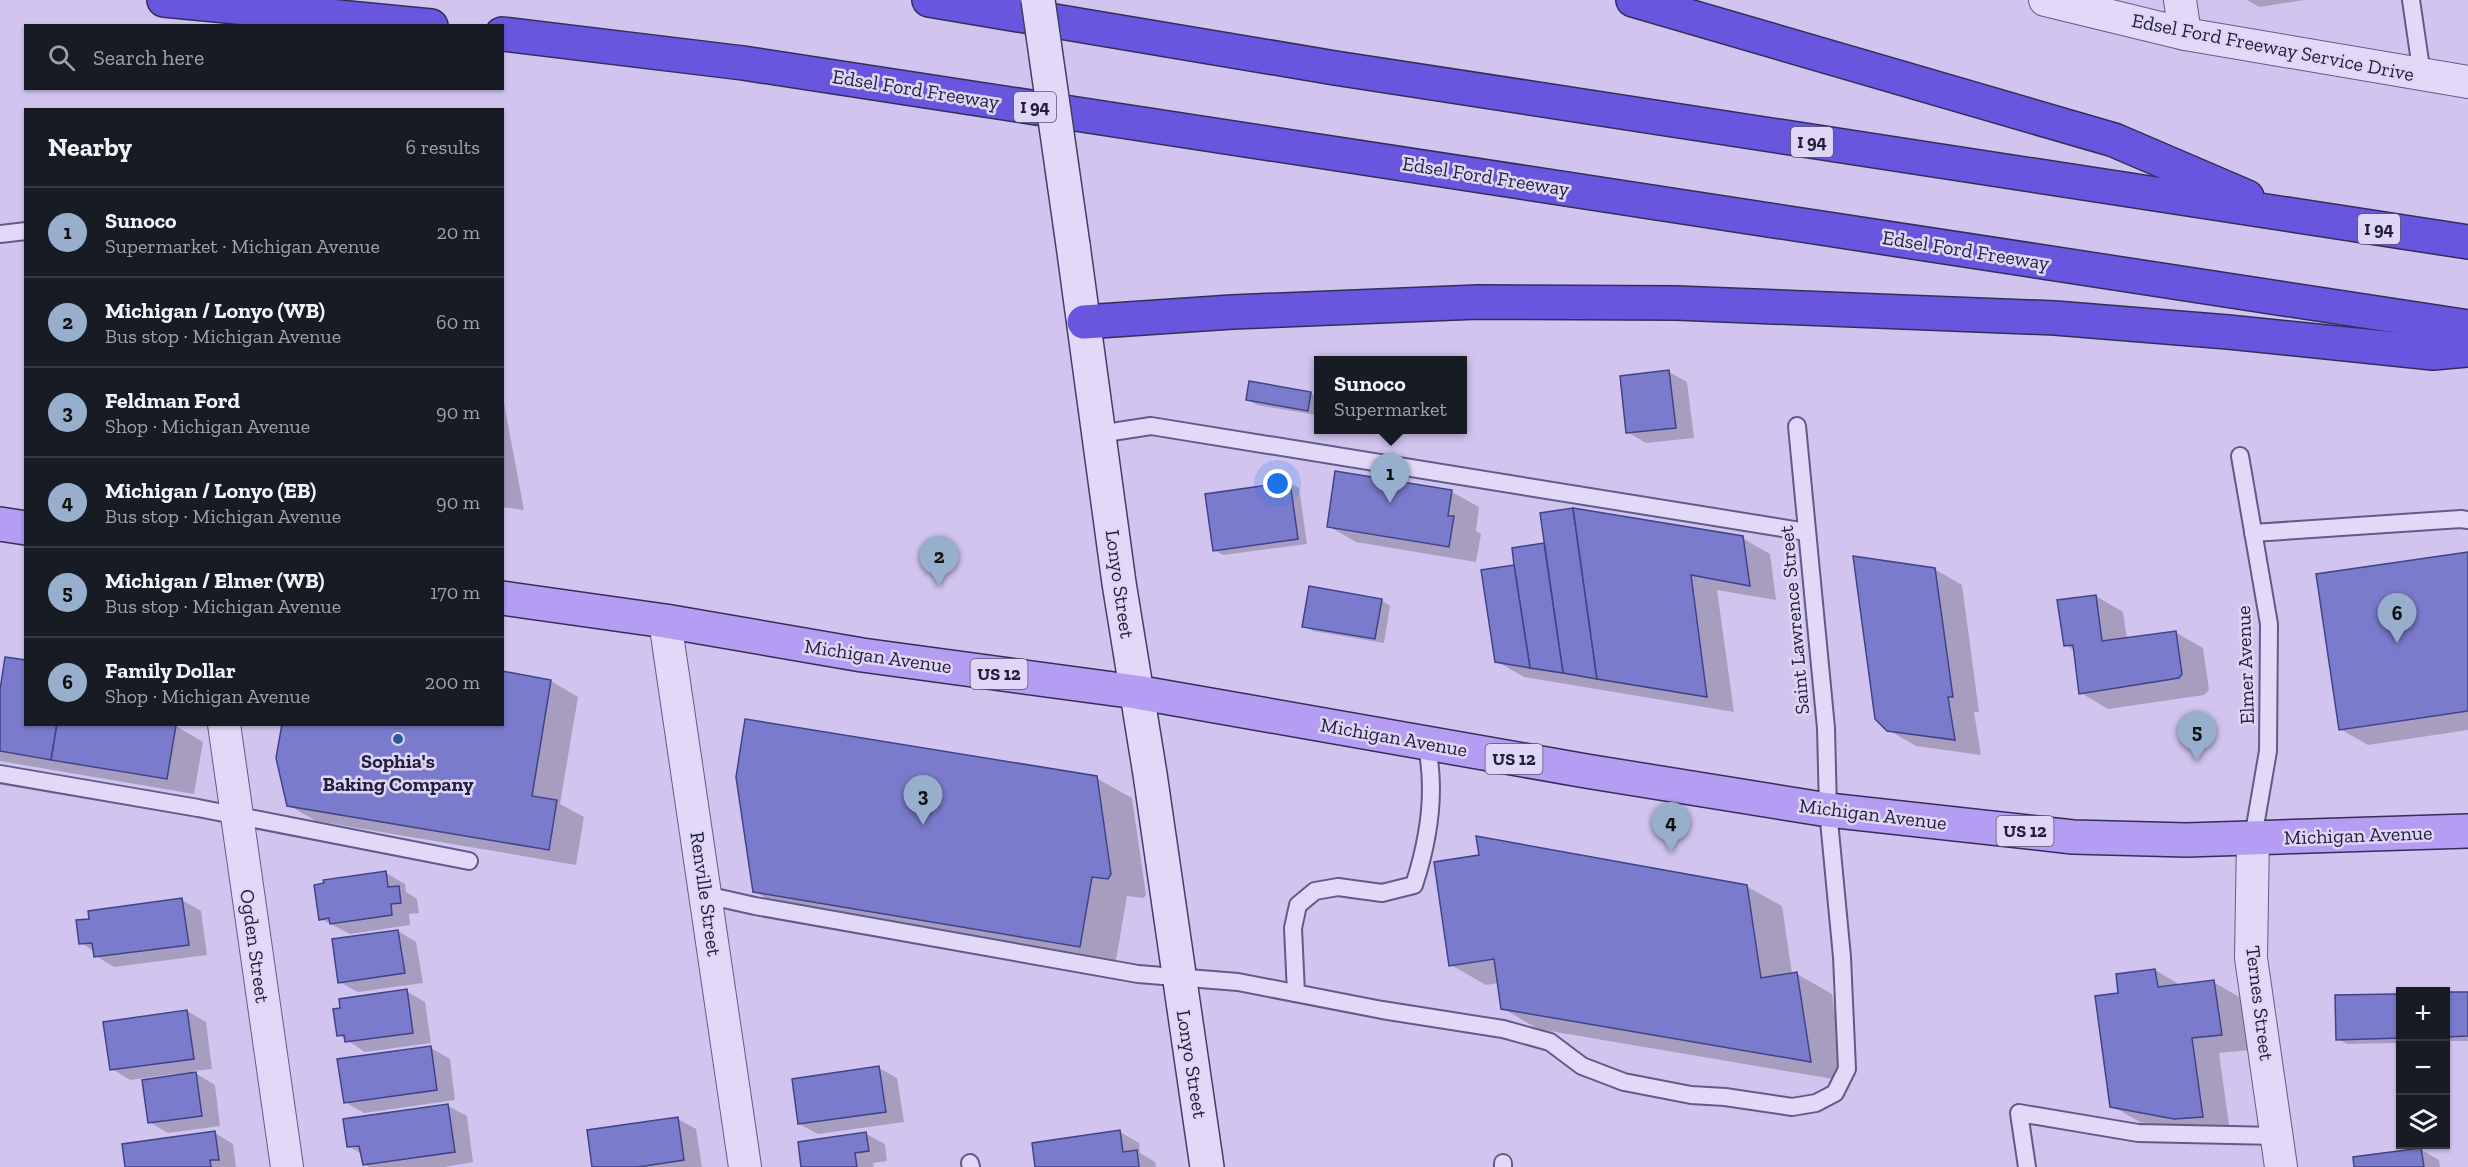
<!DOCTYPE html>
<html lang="en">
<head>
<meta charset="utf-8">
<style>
  body { margin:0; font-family:"Zilla Slab",serif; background:#20242c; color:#f1f3f6 }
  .controls { position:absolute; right:18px; bottom:18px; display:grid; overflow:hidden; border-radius:0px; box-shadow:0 2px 4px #0004 }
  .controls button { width:54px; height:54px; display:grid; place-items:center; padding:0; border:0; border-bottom:2px solid #363941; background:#171b24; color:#f1f3f6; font:30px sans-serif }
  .you { position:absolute; left:1278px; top:484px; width:21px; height:21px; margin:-15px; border:4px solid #fff; border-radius:50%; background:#1a73e8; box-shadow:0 0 0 9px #1a73e833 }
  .badge { display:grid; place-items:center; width:39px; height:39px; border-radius:50%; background:#97aecd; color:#111; font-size:20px; font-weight:700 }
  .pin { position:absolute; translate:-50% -50px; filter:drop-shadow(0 2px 3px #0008) }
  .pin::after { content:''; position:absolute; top:32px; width:21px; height:18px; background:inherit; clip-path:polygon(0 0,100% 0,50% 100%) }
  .popup { position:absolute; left:1314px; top:356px; width:153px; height:78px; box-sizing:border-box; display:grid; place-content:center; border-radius:0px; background:#171b24; filter:drop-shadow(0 2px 4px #0005); font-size:20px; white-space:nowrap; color:#9ea1a6 }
  .popup b { font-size:22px; color:#f1f3f6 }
  .popup::after { content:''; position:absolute; left:50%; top:100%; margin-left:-12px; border:12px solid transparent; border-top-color:#171b24 }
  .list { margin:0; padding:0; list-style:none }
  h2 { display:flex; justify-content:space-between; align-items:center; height:78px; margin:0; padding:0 24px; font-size:26px }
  h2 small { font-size:20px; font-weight:400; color:#9ea1a6 }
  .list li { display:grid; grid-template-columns:39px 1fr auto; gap:18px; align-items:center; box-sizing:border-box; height:90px; padding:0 24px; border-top:2px solid #363941 }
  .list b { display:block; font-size:22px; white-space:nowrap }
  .list p { margin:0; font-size:20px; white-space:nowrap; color:#9ea1a6 }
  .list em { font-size:20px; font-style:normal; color:#9ea1a6 }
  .icon { flex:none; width:33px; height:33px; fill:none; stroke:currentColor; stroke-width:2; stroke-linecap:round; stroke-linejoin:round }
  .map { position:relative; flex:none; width:2468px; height:1167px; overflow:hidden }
  .search { position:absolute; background:#171b24; box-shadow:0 2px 4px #0004; left:24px; top:24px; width:480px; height:66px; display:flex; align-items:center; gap:15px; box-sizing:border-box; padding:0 21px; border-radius:0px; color:#9ea1a6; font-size:22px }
  .panel { position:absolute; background:#171b24; box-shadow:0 2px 4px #0004; left:24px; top:108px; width:480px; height:618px; border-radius:0px }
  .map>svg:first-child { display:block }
  .shadow { fill:#0003 }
  .building { fill:#7b7bcd; stroke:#40428a; stroke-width:1.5 }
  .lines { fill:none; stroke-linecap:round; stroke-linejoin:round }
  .lane-casing { stroke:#605b8a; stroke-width:20 }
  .street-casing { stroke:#605b8a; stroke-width:34 }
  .secondary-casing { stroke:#423e6c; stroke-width:36 }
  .primary-casing { stroke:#312f58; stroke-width:36 }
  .highway-casing { stroke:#312f58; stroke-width:36 }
  .lane { stroke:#e2d9f9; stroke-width:16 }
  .street { stroke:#e2d9f9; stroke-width:32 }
  .secondary { stroke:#e2d9f9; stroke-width:33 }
  .primary { stroke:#b49df2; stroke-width:33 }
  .highway { stroke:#6956de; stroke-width:33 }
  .secondary-bridge-casing { stroke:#423e6c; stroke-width:36; stroke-linecap:butt }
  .secondary-bridge { stroke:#e2d9f9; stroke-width:33 }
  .poi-dot { fill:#2a5a9a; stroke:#dfd5f6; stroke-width:2 }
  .labels { text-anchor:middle; stroke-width:5; stroke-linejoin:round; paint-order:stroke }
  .shield { fill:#dfd5f6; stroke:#5a5672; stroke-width:1.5 }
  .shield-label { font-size:18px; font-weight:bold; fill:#211f3a }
  .street-label { font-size:20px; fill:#211f3a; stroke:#dfd5f6 }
  .poi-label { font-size:20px; font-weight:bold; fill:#211f3a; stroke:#dfd5f6 }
</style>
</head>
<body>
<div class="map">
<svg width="2468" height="1167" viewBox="0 0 2468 1167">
  <rect width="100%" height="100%" fill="#d1c5ef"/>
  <g class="shadow">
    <path d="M2247,0H2305L2259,7Z"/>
    <path d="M1669,372L1687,382L1694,438L1646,443L1627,432Z"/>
    <path d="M502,392L524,510L502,507Z"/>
    <path d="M1310,393L1318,398L1316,415L1257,405L1248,400Z"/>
    <path d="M1290,483L1299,488L1307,544L1223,555L1214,550Z"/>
    <path d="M1452,492L1479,507L1476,531L1481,534L1476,562L1356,542L1328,526Z"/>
    <path d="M1742,538L1770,554L1776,600L1717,590L1734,712L1524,677L1496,661L1516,566L1514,550L1546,544Z"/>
    <path d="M2468,554V730L2368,745L2340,729Z"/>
    <path d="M1934,569L1962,585L1979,712H1974L1981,755L1916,746L1888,730Z"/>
    <path d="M2096,596L2123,612L2127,639L2175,632L2203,648L2209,690L2204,695L2108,709L2081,693L2075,651L2065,645Z"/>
    <path d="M1381,600L1390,606L1384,643L1313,631L1304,626Z"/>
    <path d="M551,681L578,697L560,804L584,817L576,865L316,821L288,805L502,724Z"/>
    <path d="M0,697L26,724L176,726L203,742L194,794L0,761Z"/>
    <path d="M1096,778L1132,798L1146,895L1143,898L1127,896L1115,966L789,912L754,891Z"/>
    <path d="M386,873L405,884L406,892L417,899L419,913L409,914L410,925L350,934L321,919L326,885Z"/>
    <path d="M1746,886L1782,906L1792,974H1797L1832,994L1845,1081L1538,1029L1502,1008L1499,983L1486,985L1451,965Z"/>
    <path d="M182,900L201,911L207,955L114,967L96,956L95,952L81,943Z"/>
    <path d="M398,931L416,942L423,983L358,992L339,982Z"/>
    <path d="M2155,970L2182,986L2213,982L2241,998L2249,1050L2219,1053L2230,1132L2203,1134L2140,1122L2112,1106Z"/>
    <path d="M406,991L425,1002L431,1043L365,1052L339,1035Z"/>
    <path d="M2468,993V1041H2446V994Z"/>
    <path d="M2400,995V1043L2347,1044L2338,1039L2337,997Z"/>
    <path d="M187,1011L206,1022L212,1069L192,1071L215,1085L220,1126L168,1133L149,1122L174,1074L130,1080L112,1069Z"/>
    <path d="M431,1048L450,1059L455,1100L364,1113L345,1102Z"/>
    <path d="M879,1068L897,1078L904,1122L818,1134L799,1124Z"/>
    <path d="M448,1106L467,1116L473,1162L445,1167H369L364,1164L362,1154L348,1146Z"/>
    <path d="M678,1119L696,1129L702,1167H594Z"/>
    <path d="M1120,1132L1139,1143L1140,1153L1155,1162L1156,1167H1038Z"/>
    <path d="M215,1133L233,1144L236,1167H126Z"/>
    <path d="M866,1134L885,1144L887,1161L873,1163L874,1167H803Z"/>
    <path d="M2420,1149L2439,1160L2440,1167H2356Z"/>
  </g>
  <g class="building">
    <path d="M1669,370L1676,428L1626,433L1620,376Z"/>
    <path d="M1249,381L1311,392L1308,411L1246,400Z"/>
    <path d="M1335,471L1452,490L1448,516H1454L1449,547L1327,527Z"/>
    <path d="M1290,482L1298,539L1213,551L1205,494Z"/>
    <path d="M1573,508L1597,679L1563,673L1540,513Z"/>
    <path d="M1573,508L1743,536L1750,586L1691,575L1707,697L1597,679Z"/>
    <path d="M1544,543L1563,673L1530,668L1514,565L1512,548Z"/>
    <path d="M2468,552V711L2339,730L2316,574Z"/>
    <path d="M1853,556L1935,568L1953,697H1948L1955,740L1887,731L1875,719Z"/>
    <path d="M1514,565L1530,668L1495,662L1481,570Z"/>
    <path d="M1309,586L1382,599L1375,639L1302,627Z"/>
    <path d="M2096,595L2102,641L2176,631L2182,674L2179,678L2079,694L2073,645L2064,646L2057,600Z"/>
    <path d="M5,657L26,660V724H57L51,760L0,751V690Z"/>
    <path d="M502,671L551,680L532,796L557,800L549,850L287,806L276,758L282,724H502Z"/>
    <path d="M745,719L1097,776L1111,874L1108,879L1092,877L1080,947L753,892L736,777Z"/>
    <path d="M57,724L176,725L167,779L51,760Z"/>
    <path d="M1476,836L1747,885L1761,978L1797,972L1811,1062L1501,1009L1494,959L1449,966L1434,862L1479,855Z"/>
    <path d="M386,871L388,887L399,886L401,903L391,904L392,915L330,924L329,918L319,920L314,885L324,883L323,880Z"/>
    <path d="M182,898L189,945L94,957L92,943L79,944L76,920L89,919L88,911Z"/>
    <path d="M398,930L405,973L338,983L332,939Z"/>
    <path d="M2155,969L2158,987L2214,980L2222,1035L2192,1038L2203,1117L2174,1119L2110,1107L2095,996L2118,993L2116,974Z"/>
    <path d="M407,989L413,1033L345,1042L344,1035L337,1036L333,1009L340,1008L339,999Z"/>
    <path d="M2446,992H2468V1036L2446,1037Z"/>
    <path d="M2394,994H2400V1038L2336,1040L2335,995Z"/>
    <path d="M187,1010L194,1059L110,1070L103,1022Z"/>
    <path d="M431,1046L437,1090L344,1103L337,1059Z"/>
    <path d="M879,1066L886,1112L798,1124L792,1079Z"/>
    <path d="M196,1072L202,1116L148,1123L142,1080Z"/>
    <path d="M448,1104L455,1152L363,1165L359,1146L347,1147L343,1119Z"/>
    <path d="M678,1117L684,1160L638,1167H592L587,1130Z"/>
    <path d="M1120,1130L1123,1152L1137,1150L1139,1167H1035L1032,1143Z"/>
    <path d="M215,1131L219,1160H210L211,1167H125L122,1144Z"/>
    <path d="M866,1132L869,1151L855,1153L857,1167H801L798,1142Z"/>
    <path d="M2421,1148L2424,1167H2354L2353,1157Z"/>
  </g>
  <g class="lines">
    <g class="lane-casing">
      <g id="lane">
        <path d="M2411,0L2422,75"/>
        <path d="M0,234L26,231"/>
        <path d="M1099,434L1151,426L1807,532"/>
        <path d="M2240,456L2269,624L2268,751L2253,838"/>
        <path d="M2253,533L2461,519L2468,520"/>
        <path d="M0,774L198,808L469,861"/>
        <path d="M706,895L755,906L1138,974L1238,982L1382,1010L1503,1029L1550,1042L1582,1066L1624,1082L1691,1095L1725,1097L1792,1107L1816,1103L1835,1093L1847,1069L1842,957L1828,810L1826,728L1797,426"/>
        <path d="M1296,993L1293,928L1298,905L1315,891L1338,887L1382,893L1414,885C1429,839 1437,791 1426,743"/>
        <path d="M970,1163L971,1167"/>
        <path d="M1503,1163V1167"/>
        <path d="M2027,1167L2019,1113L2138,1133L2277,1136"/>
      </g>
    </g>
    <g class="street-casing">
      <g id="street">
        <path d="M2045,0L2185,34L2468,82"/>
        <path d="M2180,0L2185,34"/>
        <path d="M665,621L745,1167"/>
        <path d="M224,724L287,1167"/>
        <path d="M2253,838L2251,958L2281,1167"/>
      </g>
    </g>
    <g class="secondary-casing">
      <path id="secondary" d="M1073,245L1119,583L1150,774L1207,1167"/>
    </g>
    <g class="primary-casing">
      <g id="primary">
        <path d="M0,524L26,528"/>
        <path d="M502,598L665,621L862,655L1136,692L1586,771L1828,810L2073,837L2187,840L2468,831"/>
      </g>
    </g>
    <g class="highway-casing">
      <g id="highway">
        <path d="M164,0L431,26"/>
        <path d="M929,0L1335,68L2468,242"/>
        <path d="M1633,0L2114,140L2247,197"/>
        <path d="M502,34L743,63L2468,327"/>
        <path d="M1084,322L1232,312L1478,302L1676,303L2055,318L2228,332L2433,353L2468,350"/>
      </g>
    </g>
    <use href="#lane" class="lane"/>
    <use href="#street" class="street"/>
    <use href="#secondary" class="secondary"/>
    <use href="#primary" class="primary"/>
    <use href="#highway" class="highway"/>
    <g class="secondary-bridge-casing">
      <path id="secondary-bridge" d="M1038,0L1073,245"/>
    </g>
    <use href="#secondary-bridge" class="secondary-bridge"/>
  </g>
  <circle class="poi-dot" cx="398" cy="739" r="6"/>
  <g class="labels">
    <g class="shield">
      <rect x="1014" y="92" width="42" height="30" rx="4.5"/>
      <rect x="1791" y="127" width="42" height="30" rx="4.5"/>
      <rect x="2358" y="214" width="42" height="30" rx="4.5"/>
      <rect x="970.5" y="659" width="57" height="30" rx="4.5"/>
      <rect x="1485.5" y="744" width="57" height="30" rx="4.5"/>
      <rect x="1996.5" y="816" width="57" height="30" rx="4.5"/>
    </g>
    <g class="shield-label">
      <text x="1035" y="113">I 94</text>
      <text x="1812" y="148">I 94</text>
      <text x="2379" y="235">I 94</text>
      <text x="999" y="680">US 12</text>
      <text x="1514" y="765">US 12</text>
      <text x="2025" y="837">US 12</text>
    </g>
    <g class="street-label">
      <text transform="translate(2273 47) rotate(11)" y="7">Edsel Ford Freeway Service Drive</text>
      <text transform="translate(916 89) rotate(9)" y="7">Edsel Ford Freeway</text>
      <text transform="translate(1486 176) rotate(9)" y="7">Edsel Ford Freeway</text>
      <text transform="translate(1966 250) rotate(9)" y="7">Edsel Ford Freeway</text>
      <text transform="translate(1120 584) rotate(82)" y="7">Lonyo Street</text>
      <text transform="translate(1794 620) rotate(-95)" y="7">Saint Lawrence Street</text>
      <text transform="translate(878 656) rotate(8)" y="7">Michigan Avenue</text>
      <text transform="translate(2245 665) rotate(-92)" y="7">Elmer Avenue</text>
      <text transform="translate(1394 737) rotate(10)" y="7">Michigan Avenue</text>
      <text transform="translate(1873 814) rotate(7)" y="7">Michigan Avenue</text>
      <text transform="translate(2358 835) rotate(-2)" y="7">Michigan Avenue</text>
      <text transform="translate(706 894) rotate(82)" y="7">Renville Street</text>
      <text transform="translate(255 946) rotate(82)" y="7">Ogden Street</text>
      <text transform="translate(2260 1003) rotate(83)" y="7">Ternes Street</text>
      <text transform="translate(1192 1064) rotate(81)" y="7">Lonyo Street</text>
    </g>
    <g class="poi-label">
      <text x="398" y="768">Sophia's<tspan x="398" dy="23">Baking Company</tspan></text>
    </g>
  </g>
</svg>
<div class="controls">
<button>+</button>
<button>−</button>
<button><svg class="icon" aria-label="layers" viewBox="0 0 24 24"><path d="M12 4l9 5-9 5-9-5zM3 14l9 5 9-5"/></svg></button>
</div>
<div class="you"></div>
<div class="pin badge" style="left:1390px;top:503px">1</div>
<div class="popup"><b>Sunoco</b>Supermarket</div>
<div class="pin badge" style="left:939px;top:586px">2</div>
<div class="pin badge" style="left:923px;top:825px">3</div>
<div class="pin badge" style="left:1671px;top:852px">4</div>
<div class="pin badge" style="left:2197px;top:761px">5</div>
<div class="pin badge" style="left:2397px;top:643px">6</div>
<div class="search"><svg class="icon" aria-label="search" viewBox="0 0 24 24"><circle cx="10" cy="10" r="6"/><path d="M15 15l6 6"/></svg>Search here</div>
<section class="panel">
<h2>Nearby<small>6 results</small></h2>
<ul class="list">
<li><span class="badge">1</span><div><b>Sunoco</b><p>Supermarket · Michigan Avenue</p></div><em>20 m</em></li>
<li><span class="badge">2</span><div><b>Michigan / Lonyo (WB)</b><p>Bus stop · Michigan Avenue</p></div><em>60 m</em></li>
<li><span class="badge">3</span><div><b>Feldman Ford</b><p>Shop · Michigan Avenue</p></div><em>90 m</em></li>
<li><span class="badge">4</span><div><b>Michigan / Lonyo (EB)</b><p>Bus stop · Michigan Avenue</p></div><em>90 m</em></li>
<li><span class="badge">5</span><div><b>Michigan / Elmer (WB)</b><p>Bus stop · Michigan Avenue</p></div><em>170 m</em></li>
<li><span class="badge">6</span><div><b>Family Dollar</b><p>Shop · Michigan Avenue</p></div><em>200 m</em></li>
</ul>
</section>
</div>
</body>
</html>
